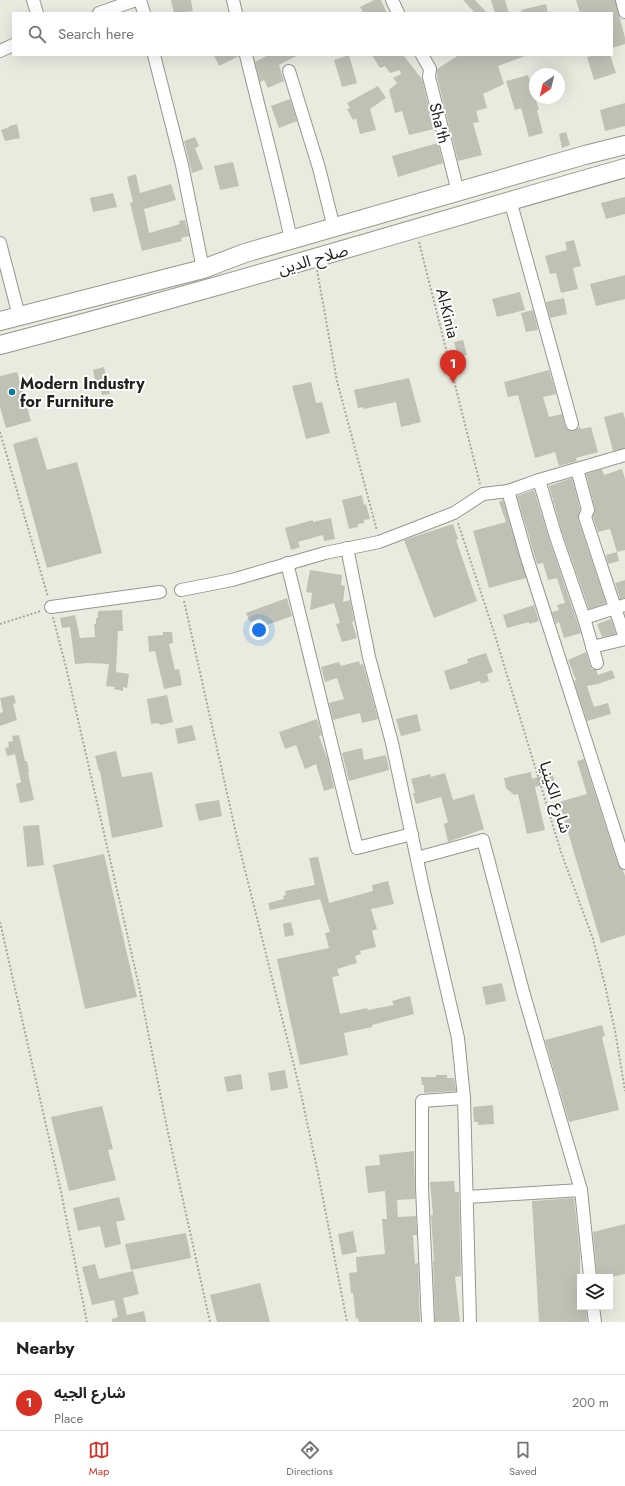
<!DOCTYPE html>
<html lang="en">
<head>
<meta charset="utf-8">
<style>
  body { margin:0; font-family:Jost,"Noto Sans Arabic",sans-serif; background:#f2f2f2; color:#202124 }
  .controls { position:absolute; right:12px; bottom:12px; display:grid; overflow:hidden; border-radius:0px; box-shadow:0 4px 16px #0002 }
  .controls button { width:36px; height:36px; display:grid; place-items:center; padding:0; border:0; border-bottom:1px solid #e0e0e0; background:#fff; color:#202124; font:20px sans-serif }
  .compass { position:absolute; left:529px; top:68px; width:36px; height:36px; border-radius:50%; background:#fff; box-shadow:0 4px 16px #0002; rotate:215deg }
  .you { position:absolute; left:259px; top:630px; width:14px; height:14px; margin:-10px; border:3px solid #fff; border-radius:50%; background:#1a73e8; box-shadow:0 0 0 6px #1a73e833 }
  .badge { display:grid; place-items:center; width:26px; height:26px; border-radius:50%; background:#d93025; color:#fff; font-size:13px; font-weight:700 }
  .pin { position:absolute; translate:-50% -33px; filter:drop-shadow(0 1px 2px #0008) }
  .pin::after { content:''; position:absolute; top:21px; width:14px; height:12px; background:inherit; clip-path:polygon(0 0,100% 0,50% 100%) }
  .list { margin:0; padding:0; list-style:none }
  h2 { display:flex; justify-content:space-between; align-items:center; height:52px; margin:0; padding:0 16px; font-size:17px }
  h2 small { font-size:13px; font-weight:400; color:#757577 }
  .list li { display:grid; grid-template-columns:26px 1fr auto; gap:12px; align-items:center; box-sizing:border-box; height:56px; padding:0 16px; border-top:1px solid #e0e0e0 }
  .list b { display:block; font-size:15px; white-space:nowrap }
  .list p { margin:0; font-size:13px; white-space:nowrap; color:#757577 }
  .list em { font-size:13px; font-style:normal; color:#757577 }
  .icon { flex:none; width:22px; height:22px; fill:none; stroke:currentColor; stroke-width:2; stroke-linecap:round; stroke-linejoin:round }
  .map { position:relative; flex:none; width:625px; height:1322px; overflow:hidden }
  .search { position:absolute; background:#fff; box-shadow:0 4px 16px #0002; left:12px; right:12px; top:12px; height:44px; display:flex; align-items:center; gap:10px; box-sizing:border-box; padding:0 14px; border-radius:0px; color:#757577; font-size:15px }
  .sheet { height:108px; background:#fff }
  nav { display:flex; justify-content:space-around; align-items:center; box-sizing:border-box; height:56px; border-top:1px solid #e0e0e0; background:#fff; font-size:11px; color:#757577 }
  nav a { display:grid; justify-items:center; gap:2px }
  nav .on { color:#d93025 }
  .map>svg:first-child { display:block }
  .building { fill:#bfc1b5 }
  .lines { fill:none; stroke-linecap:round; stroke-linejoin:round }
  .minor-casing { stroke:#95978c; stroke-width:14 }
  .highway-casing { stroke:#95978c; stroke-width:20 }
  .path { stroke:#a6a79e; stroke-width:2; stroke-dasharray:2 2; stroke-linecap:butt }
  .minor { stroke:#fff; stroke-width:12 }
  .highway { stroke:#fff; stroke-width:18 }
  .poi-dot { fill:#1076a2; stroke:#fff; stroke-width:1.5 }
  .labels { text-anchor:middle; stroke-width:4; stroke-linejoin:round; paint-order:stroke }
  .street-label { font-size:16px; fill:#21211d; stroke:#fff }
  .poi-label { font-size:16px; font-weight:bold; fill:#21211d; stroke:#fff; text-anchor:start }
</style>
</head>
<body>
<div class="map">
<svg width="625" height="1322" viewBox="0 0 625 1322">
  <rect width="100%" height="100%" fill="#e9ebdf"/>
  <g class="building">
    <path d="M171,0H191L193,11L174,13Z"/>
    <path d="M374,0H381L387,13H363L360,7Z"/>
    <path d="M463,0H475L487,13H475Z"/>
    <path d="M491,0H505L509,13H495Z"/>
    <path d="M576,0H615L625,38V44L612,48V13H580Z"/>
    <path d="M546,4L548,13H522L521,10Z"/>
    <path d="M214,55H239V56L219,66Z"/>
    <path d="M268,55H298L279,65L284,81L268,88L264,80L260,82L255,62Z"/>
    <path d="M349,55L357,83L342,87L334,60Z"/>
    <path d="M372,55H403L422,79L434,129L409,135L402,111L395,113L389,90L397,83L393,78L401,74L400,70L390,73L385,66L380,68Z"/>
    <path d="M459,55L525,56L498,66L504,84L483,94L487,108L476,111L479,122L473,123L482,155L458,161L437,77V69Z"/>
    <path d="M595,55H610L616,73L594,80L587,57Z"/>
    <path d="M528,75L539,110H537L543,133L529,137L521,108L515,110L506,81Z"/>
    <path d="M378,86L386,98L370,109L376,130L360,134L356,118L353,120L347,109L350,108L347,103Z"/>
    <path d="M290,99L297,121L279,128L271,106Z"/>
    <path d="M625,103V126L605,131L600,110Z"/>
    <path d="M17,124L20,138L5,141L1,130L9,127V126Z"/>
    <path d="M566,132L570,145L562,148L559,134Z"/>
    <path d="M195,137L199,146L195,148L203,169L192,173L184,141Z"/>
    <path d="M438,143L443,163L398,177L392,156Z"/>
    <path d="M233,162L239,186L220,190L214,166Z"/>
    <path d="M136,174L140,193L171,184L176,200L144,209L149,233L180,224L179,221L185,220L189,236L181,238L182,241L142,251L130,203L133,202L127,177Z"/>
    <path d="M113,193L117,207L93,212L90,198Z"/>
    <path d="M625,197V214L606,219L601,203Z"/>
    <path d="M574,240L581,266L573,268L578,289L561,293L556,273L550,274L545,256L567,250L565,242Z"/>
    <path d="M625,275V299L596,306L590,284Z"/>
    <path d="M520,292L525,310L497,317L492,299Z"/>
    <path d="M564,298L567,314L550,318L546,302Z"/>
    <path d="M533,310L538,330L526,332L521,313Z"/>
    <path d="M463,340L467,355L458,357L454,342Z"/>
    <path d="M104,367L110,394L102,395L99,384L96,385L93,370Z"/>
    <path d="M549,370L556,394L543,397L549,417L562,414L565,426L571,431H574L580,427L581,429L591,427L598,452L576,458L577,461L559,466L555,452L535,458L518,395L508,397L504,382Z"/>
    <path d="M17,372L31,421L6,428L0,407V376Z"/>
    <path d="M409,378L421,422L401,427L396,402L364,409L363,407L358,408L354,390Z"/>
    <path d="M311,382L316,403L322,402L330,433L306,439L292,386Z"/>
    <path d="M623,412L625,419V448L613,451L604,417Z"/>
    <path d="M37,437L47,470L77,462L102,553L47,568L13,444Z"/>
    <path d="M602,469L604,475L622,469L625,479V550L617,552L610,529L598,532L593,517L595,508L586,474Z"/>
    <path d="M572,478L580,509L578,519L606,603L589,609L563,535L549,486Z"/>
    <path d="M534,490L549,539L581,633L564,638L559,622L556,624L552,612L559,610L557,605L565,603L557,578L548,580L543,563L537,564L517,496Z"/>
    <path d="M362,495L364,505L366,504L370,519L364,520V523L358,524V527L349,529L342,500Z"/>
    <path d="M503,500L526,578L489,588L473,531L506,522L499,502Z"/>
    <path d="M331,518L335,539L324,541L323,535L298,542L300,547L291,550L285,528L313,520V522Z"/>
    <path d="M453,524L458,539L456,540L477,601L434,618L404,540Z"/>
    <path d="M617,552L619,561L608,564L606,555Z"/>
    <path d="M310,570L342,575L341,585L345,586L343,602L350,600L354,621L352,622L357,638L342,642L336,624L340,623L334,603L310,610L312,593L306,592Z"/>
    <path d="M625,580V598L620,599L615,583Z"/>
    <path d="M287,598L292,616L264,626L261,618L250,622L246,613Z"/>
    <path d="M534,605L539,621L529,624V622L507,628L503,615Z"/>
    <path d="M122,610L123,631H118L116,672L129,674L127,688L123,687V691L114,689L115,687L106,686L109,664L88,663L75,664L70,627L62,628L60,618L75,615L80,638L95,637L94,624H96V618H98V611Z"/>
    <path d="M611,619L616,634L602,637L597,624Z"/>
    <path d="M163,632H172L173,643L169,644L175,670L179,669L182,685L164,689L155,651L149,652L148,636L163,635Z"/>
    <path d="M586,652L590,665L592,669L596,670L598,675L612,670L615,678L598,684L587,686L594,707L608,703L611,714L587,721L574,681L576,680L568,660Z"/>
    <path d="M486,653L493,672L487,674L489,681L481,684L480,681L450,690L444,671L468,663L467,659Z"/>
    <path d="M359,661L360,665L363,664L378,719L362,723L360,713L333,720L329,703L344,699L337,678L325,682L321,667L339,662L341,666Z"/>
    <path d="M14,695L16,703L13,704L17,720L0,726V713L3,712L0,698Z"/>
    <path d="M167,695L173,722L161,725L157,723L151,724L147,699Z"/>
    <path d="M417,714L421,731L401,736L396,719Z"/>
    <path d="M317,719L322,735L319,736L328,760L334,788L324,791L316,764L305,769L296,745L285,749L279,732Z"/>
    <path d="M192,725L196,740L178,744L175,729Z"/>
    <path d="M19,735L25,761H27L29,772L28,773L34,800L20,803L16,784L21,782L15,754L7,756L5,748L9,747L8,742L13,741L12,736Z"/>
    <path d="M362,748L364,760L386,755L389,770L349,781L342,753Z"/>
    <path d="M116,751L122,777L152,772L163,827L112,838L100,771H99L95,756Z"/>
    <path d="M584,759L618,865L623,870L625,876V935L601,943L559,802L587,794L577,761Z"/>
    <path d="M531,772L532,779L552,773L555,782L535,787L545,830L527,834L518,794L514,795L506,788L504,778Z"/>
    <path d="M445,773L453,800L474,794L484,829L448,842L444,824L448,822L441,797L416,804L413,793H415L411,779L430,774L431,777Z"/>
    <path d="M219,800L222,816L199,821L195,804Z"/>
    <path d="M39,825L44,865L27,867L23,826Z"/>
    <path d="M104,854L137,997L85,1009L53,865Z"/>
    <path d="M318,857L329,903L373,891L372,885L388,881L394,904L371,909L377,929L372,931L376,947L360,951L361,954L355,956L357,963L337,969L339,976L332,977L340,1014L367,1008L368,1010L394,1005L392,1001L410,996L414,1014L372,1025V1027L344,1033L348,1055L300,1065L277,959L329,948L325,933L330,932L320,899L270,910L268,903L284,899L283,896L286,895L285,891L315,885L309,858Z"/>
    <path d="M291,922L294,935L285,937L283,924Z"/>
    <path d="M502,983L506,1001L486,1005L482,987Z"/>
    <path d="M602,1025L605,1036L602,1037L619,1110L569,1122L545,1040Z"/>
    <path d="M285,1070L288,1088L271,1091L268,1073Z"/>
    <path d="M241,1074L243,1089L227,1092L224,1077Z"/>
    <path d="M436,1075H447V1078H454L456,1091L424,1093V1085H422L421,1077H436Z"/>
    <path d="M493,1105L494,1124L478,1125V1122H474L473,1107Z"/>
    <path d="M102,1106L113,1149L108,1150L116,1180L69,1191L51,1117Z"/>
    <path d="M414,1151L415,1199L397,1200L398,1217L416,1216L417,1235H413L415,1264L418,1263L420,1322H359L358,1318L356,1319L353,1293H351L349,1273L357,1272L356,1257L385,1254L382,1219H387L385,1191L368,1193L365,1166L380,1165L379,1155Z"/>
    <path d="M454,1181L455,1192H459L461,1276L455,1277L460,1322H435L433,1261H434L431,1215H433L430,1182Z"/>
    <path d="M119,1197L125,1220L116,1222L121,1244L105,1248L100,1226L78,1231L73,1208Z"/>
    <path d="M574,1198L580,1253V1307H586L587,1322H539L532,1201Z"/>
    <path d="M625,1224V1274L611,1277H597L593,1232Z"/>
    <path d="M353,1231L357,1252L342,1255L338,1234Z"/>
    <path d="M186,1233L191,1258L131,1270L125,1244Z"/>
    <path d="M95,1264L99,1279L133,1271L139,1294L123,1298L127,1315L144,1311L146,1322H112V1319L118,1317L114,1300L92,1305L82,1267Z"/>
    <path d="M260,1283L270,1322H217L210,1295Z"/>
  </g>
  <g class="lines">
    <g class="minor-casing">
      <g id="minor">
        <path d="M33,0L37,13"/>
        <path d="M140,0L144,13"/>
        <path d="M233,0L236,13"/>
        <path d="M392,0L398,13"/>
        <path d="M622,0L625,12"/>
        <path d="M99,13L136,0"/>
        <path d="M0,51L13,45"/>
        <path d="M154,55L182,165L203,269"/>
        <path d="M246,55C261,117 278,178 291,240"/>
        <path d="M422,55L430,69L429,77L458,192"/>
        <path d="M289,71L319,168L334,228"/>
        <path d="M510,200L572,424"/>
        <path d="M0,243L19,316"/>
        <path d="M577,469L588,510L585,517L625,638"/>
        <path d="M539,480L556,537L584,618L597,663"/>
        <path d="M508,491L527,558L625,863"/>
        <path d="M347,548L369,657L392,743L424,892L458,1038L464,1098L470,1322"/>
        <path d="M287,563L357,848L412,834"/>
        <path d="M181,590L232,580L325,553L379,542L454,513L483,494L508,491L539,480L625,455"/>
        <path d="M51,607L160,592"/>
        <path d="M584,618L625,605"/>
        <path d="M592,647L625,639"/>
        <path d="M417,858L483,840L524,995L581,1190L590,1277"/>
        <path d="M467,1197L581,1190"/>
        <path d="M593,1307L595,1322"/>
        <path d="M428,1322L422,1188V1101L464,1098"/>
      </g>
    </g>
    <g class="highway-casing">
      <g id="highway">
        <path d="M0,321L203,269L245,253L585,155L625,145"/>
        <path d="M0,345C210,291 417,227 625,168"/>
      </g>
    </g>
    <g class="path">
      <path d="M419,242L480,484"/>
      <path d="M317,270L337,381L377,531"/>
      <path d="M0,432L48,597"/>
      <path d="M458,523L493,629L561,852L593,939L605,985L615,1031L625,1091"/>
      <path d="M184,601L238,842L301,1094L319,1178L347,1322"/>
      <path d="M53,617L66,667L139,986L167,1128L210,1322"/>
      <path d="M0,624L41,611"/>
      <path d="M0,922L60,1187L87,1322"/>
    </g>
    <use href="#minor" class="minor"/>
    <use href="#highway" class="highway"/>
  </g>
  <circle class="poi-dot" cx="12" cy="392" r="4"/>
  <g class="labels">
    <g class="street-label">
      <text transform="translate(440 123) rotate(76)" y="6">Sha'th</text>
      <text transform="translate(313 259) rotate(-16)" y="6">صلاح الدين</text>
      <text transform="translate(448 313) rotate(76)" y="6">Al-Kinia</text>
      <text transform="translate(556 797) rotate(73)" y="6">شارع الكينيا</text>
    </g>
    <g class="poi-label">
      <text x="20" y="389">Modern Industry<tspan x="20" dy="18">for Furniture</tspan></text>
    </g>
  </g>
</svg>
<div class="controls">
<button><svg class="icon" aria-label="layers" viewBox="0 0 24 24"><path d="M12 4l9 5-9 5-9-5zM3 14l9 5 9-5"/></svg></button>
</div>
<svg class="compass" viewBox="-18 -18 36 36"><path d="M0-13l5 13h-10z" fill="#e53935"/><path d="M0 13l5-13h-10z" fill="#757577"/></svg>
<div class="you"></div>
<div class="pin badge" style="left:453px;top:383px">1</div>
<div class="search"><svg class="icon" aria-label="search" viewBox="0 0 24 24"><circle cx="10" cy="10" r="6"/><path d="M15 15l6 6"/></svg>Search here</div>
</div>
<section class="sheet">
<h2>Nearby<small></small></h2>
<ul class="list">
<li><span class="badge">1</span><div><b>شارع الجيه</b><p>Place</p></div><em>200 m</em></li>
</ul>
</section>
<nav>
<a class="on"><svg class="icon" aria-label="map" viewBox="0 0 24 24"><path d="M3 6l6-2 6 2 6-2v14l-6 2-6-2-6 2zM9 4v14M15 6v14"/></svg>Map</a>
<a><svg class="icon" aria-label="directions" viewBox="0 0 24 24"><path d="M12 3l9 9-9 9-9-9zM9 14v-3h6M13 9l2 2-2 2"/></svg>Directions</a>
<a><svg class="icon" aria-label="saved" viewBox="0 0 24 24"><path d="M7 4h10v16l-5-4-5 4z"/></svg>Saved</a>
</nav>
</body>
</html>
